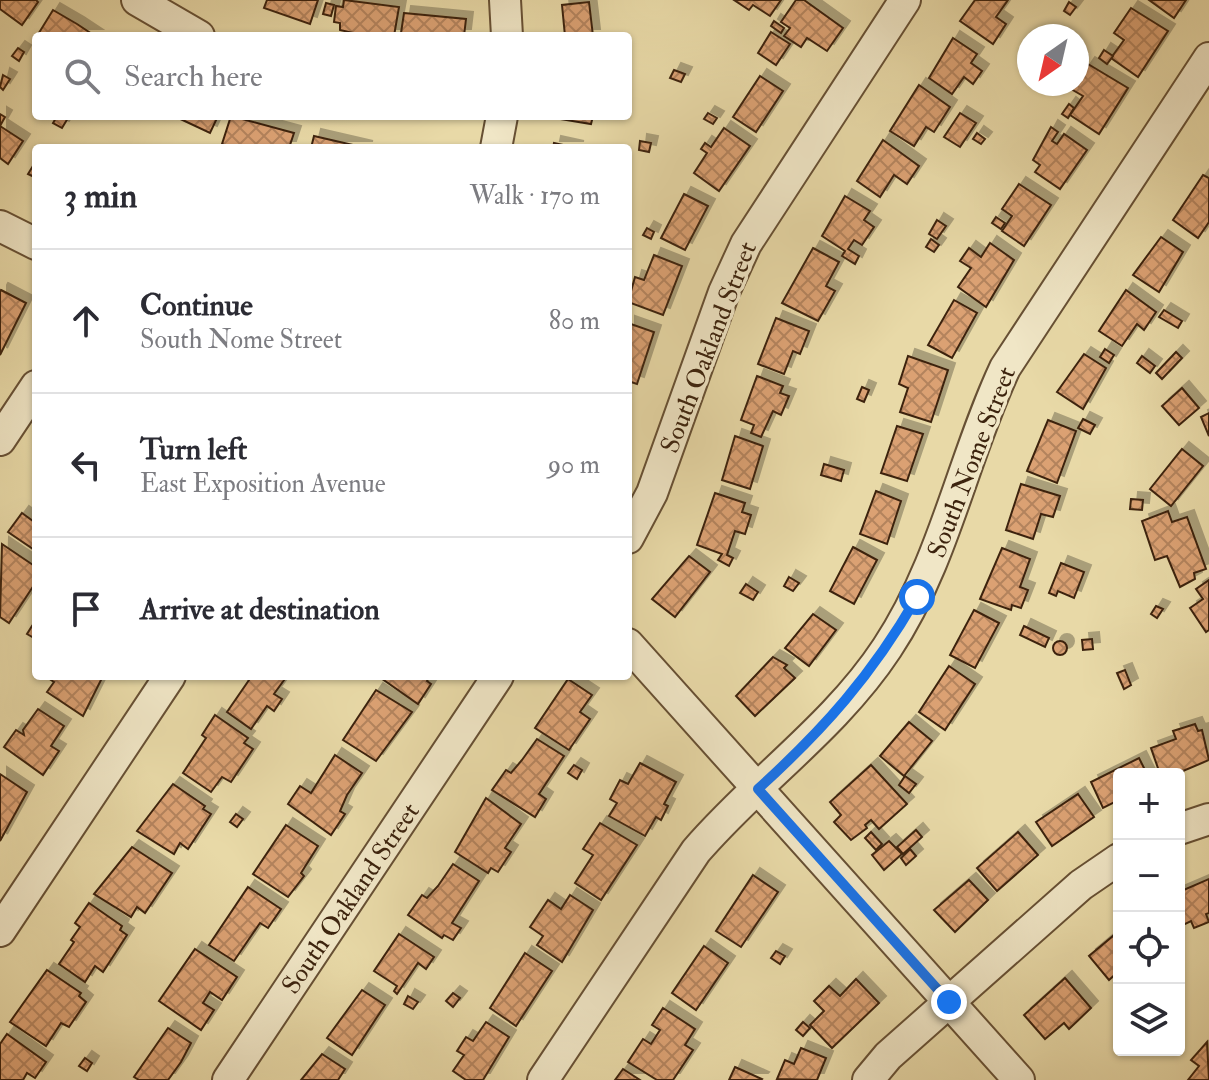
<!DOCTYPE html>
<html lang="en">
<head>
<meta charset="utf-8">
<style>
  body { margin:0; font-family:"IM FELL Double Pica",serif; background:#f2f2f3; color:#2b2b33 }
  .controls { position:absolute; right:24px; bottom:24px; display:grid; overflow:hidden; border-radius:8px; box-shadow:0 2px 6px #0004 }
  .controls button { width:72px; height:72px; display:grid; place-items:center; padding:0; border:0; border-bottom:2px solid #e1e1e2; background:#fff; color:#2b2b33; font:40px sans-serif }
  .compass { position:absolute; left:1017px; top:24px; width:72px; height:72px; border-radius:50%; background:#fff; box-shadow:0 2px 6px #0004; rotate:214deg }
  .stop { position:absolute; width:24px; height:24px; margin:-18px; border:6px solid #1a73e8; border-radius:50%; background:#fff }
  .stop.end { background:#1a73e8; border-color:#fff; box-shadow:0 2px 8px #0008 }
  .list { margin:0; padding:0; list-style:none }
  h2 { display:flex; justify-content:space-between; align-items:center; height:104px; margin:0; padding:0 32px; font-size:34px }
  h2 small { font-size:26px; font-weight:400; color:#7c7c81 }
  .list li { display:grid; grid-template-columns:52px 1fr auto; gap:24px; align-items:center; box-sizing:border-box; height:144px; padding:0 32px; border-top:2px solid #e1e1e2 }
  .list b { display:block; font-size:30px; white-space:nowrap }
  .list p { margin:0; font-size:26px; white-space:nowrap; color:#7c7c81 }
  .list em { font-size:26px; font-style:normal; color:#7c7c81 }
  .icon { flex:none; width:44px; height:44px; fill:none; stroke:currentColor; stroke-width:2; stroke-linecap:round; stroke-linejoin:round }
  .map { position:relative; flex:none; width:1209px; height:1080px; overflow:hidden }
  .search { position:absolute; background:#fff; box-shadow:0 2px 6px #0004; left:32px; top:32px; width:600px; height:88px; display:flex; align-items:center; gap:20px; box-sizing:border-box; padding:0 28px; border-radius:8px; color:#7c7c81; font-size:30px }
  .panel { position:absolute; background:#fff; box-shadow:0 2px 6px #0004; left:32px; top:144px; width:600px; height:536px; border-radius:8px }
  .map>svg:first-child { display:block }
  .building { fill:url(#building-cross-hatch); stroke:#3c230e; stroke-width:2; filter:url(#shadow) }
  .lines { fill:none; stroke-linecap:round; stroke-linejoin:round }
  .minor-casing { stroke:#675034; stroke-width:34 }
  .minor { stroke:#f0e6c6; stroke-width:30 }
  .route { stroke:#1a73e8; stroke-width:10 }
  .labels { text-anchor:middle; stroke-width:7; stroke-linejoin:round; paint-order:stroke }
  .street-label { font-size:26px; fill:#3c230e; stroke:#f0e6c6 }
</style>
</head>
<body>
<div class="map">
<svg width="1209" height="1080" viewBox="0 0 1209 1080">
  <defs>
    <pattern id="building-cross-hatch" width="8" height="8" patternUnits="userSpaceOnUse" patternTransform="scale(2)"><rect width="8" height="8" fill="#dba173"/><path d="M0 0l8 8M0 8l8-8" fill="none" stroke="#b3835d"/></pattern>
    <filter id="shadow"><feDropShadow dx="7" dy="-7" stdDeviation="0" flood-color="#0004"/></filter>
  </defs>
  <rect width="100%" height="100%" fill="#e8d9a7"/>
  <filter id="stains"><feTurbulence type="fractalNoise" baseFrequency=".0025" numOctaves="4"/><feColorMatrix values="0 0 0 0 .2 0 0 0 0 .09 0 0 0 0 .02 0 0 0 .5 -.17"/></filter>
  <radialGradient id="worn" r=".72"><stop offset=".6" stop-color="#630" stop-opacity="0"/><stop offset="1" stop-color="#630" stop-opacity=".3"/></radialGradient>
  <g class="building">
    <path d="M0,0H36L38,2L22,25L0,9Z"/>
    <path d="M267,0H318L310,24L264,8Z"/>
    <path d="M344,0L399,7L394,36H366L340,30V23L334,22L336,6L343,7Z"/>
    <path d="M734,0H781L770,16L753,5L749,10Z"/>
    <path d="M796,0H804L843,28L827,51L807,38L801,47L784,36L790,28L781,22Z"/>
    <path d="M975,0H1008L996,17L1006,24L993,44L960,21Z"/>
    <path d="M1149,0H1186L1174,18Z"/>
    <path d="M589,2L593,36H565L562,5Z"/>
    <path d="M1069,2L1076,7L1070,15L1064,11Z"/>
    <path d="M326,3L334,5L331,16L323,14Z"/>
    <path d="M1131,8L1168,31L1138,77L1111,58L1124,40L1114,33Z"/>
    <path d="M53,10L77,24L95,36H37Z"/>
    <path d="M404,13L466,19L464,36H408L401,33Z"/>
    <path d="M774,21L784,28L781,33L771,26Z"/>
    <path d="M771,32L790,44L776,65L758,53Z"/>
    <path d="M953,38L977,54L971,63L982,71L973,84L964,77L952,94L929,78Z"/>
    <path d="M18,48L24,52L19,61L12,56Z"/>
    <path d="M1104,50L1113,56L1107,64L1099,58Z"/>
    <path d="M1088,64L1128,88L1099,134L1070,115L1083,96L1071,89Z"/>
    <path d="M674,70L685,74L681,82L670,78Z"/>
    <path d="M3,75L10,79L3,90L0,87Z"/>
    <path d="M760,76L783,91L756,132L733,117Z"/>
    <path d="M919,85L950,107L934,132L926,127L914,146L890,131Z"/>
    <path d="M1069,104L1074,108L1068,118L1062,114Z"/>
    <path d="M708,113L717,118L713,124L704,119Z"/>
    <path d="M960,113L976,123L960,147L944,137Z"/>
    <path d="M0,114L5,117L0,126L23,141L8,164L0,158Z"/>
    <path d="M57,116L68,118L62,128L53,123Z"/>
    <path d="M174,116H218L210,133Z"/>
    <path d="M231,116L294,133L289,148H230L222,144Z"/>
    <path d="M561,116H593L591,124L560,119Z"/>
    <path d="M1051,127L1058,132L1052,141L1057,144L1064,134L1087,150L1060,189L1035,172L1040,165L1033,160Z"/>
    <path d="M724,128L750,146L719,191L694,173L707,153L701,149L705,143L711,147Z"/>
    <path d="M977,133L985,139L981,144L973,139Z"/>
    <path d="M314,136L366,148H311Z"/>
    <path d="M883,140L919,166L907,184L894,175L880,197L857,181Z"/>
    <path d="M640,141L651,143L649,152L639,150Z"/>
    <path d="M554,143L577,148H553Z"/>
    <path d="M36,161V178L28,174Z"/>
    <path d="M1203,175L1209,178V222L1198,238L1173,220Z"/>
    <path d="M1019,184L1051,205L1024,246L1002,231L1012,216L1002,209Z"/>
    <path d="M684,194L708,206L685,250L661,238Z"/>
    <path d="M845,196L870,211L864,220L874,227L862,245L854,240L848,249L859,256L855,264L842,256L845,251L822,236Z"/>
    <path d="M996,217L1005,223L1001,229L992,223Z"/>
    <path d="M937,220L946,226L937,239L929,234Z"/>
    <path d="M647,228L654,232L651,239L643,235Z"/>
    <path d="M1161,237L1183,252L1159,292L1133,275Z"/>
    <path d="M931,239L939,245L934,252L926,247Z"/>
    <path d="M990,243L1014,260L986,307L958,287L971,268L960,261L969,248L981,257Z"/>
    <path d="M813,248L839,262L826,286L835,291L818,321L782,303Z"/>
    <path d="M654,255L682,266L663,315L628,302L635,277L644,280Z"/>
    <path d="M1,290L26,303L0,355V292Z"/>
    <path d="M1126,290L1156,312L1144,330L1137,324L1122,346L1099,331Z"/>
    <path d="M954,300L977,313L952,358L928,345Z"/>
    <path d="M1164,310L1182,321L1178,328L1159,317Z"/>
    <path d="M776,318L809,331L800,354L793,351L784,374L758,364Z"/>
    <path d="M628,323L654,332L637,384L628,381Z"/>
    <path d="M1105,349L1114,355L1109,363L1100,357Z"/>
    <path d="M1176,352L1182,358L1162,379L1156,373Z"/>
    <path d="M1084,354L1106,368L1083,409L1057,392Z"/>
    <path d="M908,356L948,370L931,422L900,412L908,388L899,384Z"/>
    <path d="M1142,356L1155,366L1150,373L1137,363Z"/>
    <path d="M757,376L783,386L780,393L789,396L781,415L773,411L761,437L751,433L754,425L741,420Z"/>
    <path d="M862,387L869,390L864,402L857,399Z"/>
    <path d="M1182,388L1199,408L1179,425L1162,406Z"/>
    <path d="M1209,413V436L1201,417Z"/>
    <path d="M1083,419L1095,425L1090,434L1078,428Z"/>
    <path d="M1048,420L1076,431L1057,483L1027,471Z"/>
    <path d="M897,426L923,434L907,481L881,473Z"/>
    <path d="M735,436L763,446L750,489L722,480Z"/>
    <path d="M1182,449L1203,466L1171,506L1150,489Z"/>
    <path d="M824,464L844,470L841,481L821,475Z"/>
    <path d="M1021,484L1060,496L1053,517L1041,514L1033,539L1006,530Z"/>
    <path d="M876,491L901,501L887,544L860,534Z"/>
    <path d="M715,493L745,503L742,512L751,515L745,534L735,531L727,555L733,558L729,566L718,560L722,554L697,545Z"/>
    <path d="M1131,499L1143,500L1142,510L1130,509Z"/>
    <path d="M1168,511L1172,522L1187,517L1206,569L1194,573L1195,579L1180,587L1167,556L1155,560L1142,521Z"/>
    <path d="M22,513L33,521L36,516V551L8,532Z"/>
    <path d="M2,544L36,567V582L9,623L0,617Z"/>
    <path d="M853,547L877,560L854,604L830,591Z"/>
    <path d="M1002,548L1030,559L1020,587L1028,590L1021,608L1012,605L1011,610L980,599Z"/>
    <path d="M689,556L710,572L675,617L652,599Z"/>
    <path d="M1061,563L1084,572L1074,598L1058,591L1056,596L1049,593Z"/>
    <path d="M789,577L799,583L793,591L784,586Z"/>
    <path d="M1209,580V630L1206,632L1190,608L1203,599L1196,589Z"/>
    <path d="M746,584L758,592L753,600L740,593Z"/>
    <path d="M1156,606L1163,609L1157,618L1151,614Z"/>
    <path d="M974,610L999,623L975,668L950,655Z"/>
    <path d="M813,614L836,630L809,666L785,648Z"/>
    <path d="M32,626L36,629L34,638L27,634Z"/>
    <path d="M1024,626L1049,638L1045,647L1020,635Z"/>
    <path d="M1092,639L1093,649L1083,650L1082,640Z"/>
    <circle cx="1060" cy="648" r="7"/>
    <path d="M773,657L787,665L784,668L795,678L755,716L736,696Z"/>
    <path d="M949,666L975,684L945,730L919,712Z"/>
    <path d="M1125,670L1131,685L1124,689L1117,673Z"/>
    <path d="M45,676H103L83,716L47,692L54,682Z"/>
    <path d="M243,676H287L274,694L282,699L274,711L267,706L251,729L227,712L249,680Z"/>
    <path d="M378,676H430L427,681L431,684L418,704Z"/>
    <path d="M568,679L592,695L580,712L590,719L569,750L535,728Z"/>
    <path d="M376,690L412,712L376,761L343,740Z"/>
    <path d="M38,709L64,726L51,746L59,751L43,775L4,747L16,730L24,735L23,730Z"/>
    <path d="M215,715L248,738L244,743L253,749L231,782L222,777L211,792L183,773L206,738L202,735Z"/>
    <path d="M909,722L932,741L904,776L880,756Z"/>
    <path d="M1195,724L1198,731L1202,730L1209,760L1183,771L1160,774L1151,748L1176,739L1173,731Z"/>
    <path d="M537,739L564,756L539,794L546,799L535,817L492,790L506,770L511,773L522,760Z"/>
    <path d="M335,755L362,773L347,795L340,811L345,814L331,835L288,804L300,786L311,793Z"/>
    <path d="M1139,758L1147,774H1119V800L1103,808L1091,782Z"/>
    <path d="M640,763L676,782L664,804L668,806L661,820L656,817L645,836L609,816L617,803L610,799L620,780L628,784Z"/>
    <path d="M574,765L582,770L577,779L568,773Z"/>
    <path d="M871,765L907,804L879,829L871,820L865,825L867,828L851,840L834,822L841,815L830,802Z"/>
    <path d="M0,774L27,792L0,841Z"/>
    <path d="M905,776L916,784L909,793L899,785Z"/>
    <path d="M173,784L205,806L203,809L211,814L188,849L180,843L174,854L137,831Z"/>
    <path d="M1078,794L1094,817L1052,846L1036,822Z"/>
    <path d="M486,798L521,824L505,848L511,852L498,872L491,868L488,873L455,852Z"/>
    <path d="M236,814L243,819L237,827L230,822Z"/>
    <path d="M600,823L637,845L601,900L575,883L593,855L583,849Z"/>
    <path d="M286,825L318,846L301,873L304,876L288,897L253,874Z"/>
    <path d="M916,830L922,837L903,854L897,847Z"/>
    <path d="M871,832L882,844L876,850L865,838Z"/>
    <path d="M1018,832L1038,855L997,891L977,868Z"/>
    <path d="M889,841L902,854L884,870L872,855Z"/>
    <path d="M132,847L172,873L145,913L137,907L131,917L94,894Z"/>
    <path d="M910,849L916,856L906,865L901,858Z"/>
    <path d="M453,864L479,881L452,923L461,928L453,940L444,935L442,938L408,915L422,895L427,898L438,886Z"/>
    <path d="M753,875L778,892L741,947L716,931Z"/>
    <path d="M1209,879V913L1206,914L1209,922L1194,928L1191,921L1179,927V892Z"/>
    <path d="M969,880L988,900L955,932L934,910Z"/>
    <path d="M248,887L281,909L268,928L260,923L234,961L209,945Z"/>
    <path d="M570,895L593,910L562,962L537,945L543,936L530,927L548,900L561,909Z"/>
    <path d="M89,903L122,926L120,930L127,935L103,972L95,966L85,982L59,964L74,942L71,940L80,927L75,923Z"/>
    <path d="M1119,931V971L1109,980L1089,956Z"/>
    <path d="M399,934L434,957L426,969L418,963L397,994L394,991L397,986L374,971Z"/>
    <path d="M704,946L728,963L696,1010L672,993Z"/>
    <path d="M195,949L237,977L222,1000L210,992L203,1003L214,1010L201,1030L159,1001Z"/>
    <path d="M776,951L785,956L780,964L771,958Z"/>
    <path d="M525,953L552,971L516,1026L490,1008Z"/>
    <path d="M47,970L81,993L79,996L86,1002L69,1027L61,1023L46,1046L10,1022Z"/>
    <path d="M1065,978L1091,1008L1069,1029L1064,1023L1045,1039L1024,1015Z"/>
    <path d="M856,979L879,1003L832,1048L810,1025L824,1011L814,1001L829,986L840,996Z"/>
    <path d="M362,990L385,1005L352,1055L327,1038Z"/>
    <path d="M453,993L460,998L453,1007L446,1001Z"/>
    <path d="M408,996L418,1002L413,1009L404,1004Z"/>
    <path d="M663,1008L695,1029L685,1045L693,1050L673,1080H657L628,1062L643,1039L651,1044L660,1030L652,1025Z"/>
    <path d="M486,1022L509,1037L483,1080H466L453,1071L464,1055L457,1051L466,1037L473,1041Z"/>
    <path d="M803,1022L810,1028L803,1036L796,1030Z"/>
    <path d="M168,1028L191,1043L181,1062L168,1080H139L134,1077Z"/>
    <path d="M7,1034L46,1062L35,1078L27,1073L23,1080H0V1044Z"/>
    <path d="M1207,1042L1209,1080H1188L1199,1066L1191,1060Z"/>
    <path d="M801,1048L826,1058L817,1080L777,1079L785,1060L794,1064Z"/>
    <path d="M322,1054L345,1069L338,1080H301Z"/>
    <path d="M85,1058L92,1063L87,1071L79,1066Z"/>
    <path d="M735,1067L762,1079L761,1080H729Z"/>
    <path d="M623,1069L640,1080H615Z"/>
  </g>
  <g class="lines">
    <g class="minor-casing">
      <g id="minor">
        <path d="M137,0L199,36"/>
        <path d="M505,0L507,36"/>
        <path d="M496,148L502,116"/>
        <path d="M0,226L36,244"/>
        <path d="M0,440L36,386"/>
        <path d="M628,538L652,493L724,292L746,244L905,0"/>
        <path d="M628,644L1019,1080"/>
        <path d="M1179,829L1209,819"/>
        <path d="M0,931L170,676"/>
        <path d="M228,1080L498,676"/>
        <path d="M543,1080L696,851C757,780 835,727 887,648C944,562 962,460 1005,368L1209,58"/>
        <path d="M868,1080L888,1056L1081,885L1119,859"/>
      </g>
    </g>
    <use href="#minor" class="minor"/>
  </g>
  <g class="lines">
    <path class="route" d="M917,597C872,675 824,729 758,789L949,1002"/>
  </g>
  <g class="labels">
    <g class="street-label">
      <text transform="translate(708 347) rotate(-69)" y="9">South Oakland Street</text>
      <text transform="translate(971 462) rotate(-69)" y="9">South Nome Street</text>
      <text transform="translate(350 898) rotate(-56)" y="9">South Oakland Street</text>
    </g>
  </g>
  <rect width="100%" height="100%" filter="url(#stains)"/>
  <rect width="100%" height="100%" fill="url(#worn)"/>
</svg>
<div class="controls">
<button>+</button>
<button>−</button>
<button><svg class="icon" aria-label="locate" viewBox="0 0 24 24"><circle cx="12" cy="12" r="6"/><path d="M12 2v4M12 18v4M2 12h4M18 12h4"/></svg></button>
<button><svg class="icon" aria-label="layers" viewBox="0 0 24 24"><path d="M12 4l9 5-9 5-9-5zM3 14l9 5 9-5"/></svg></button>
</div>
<svg class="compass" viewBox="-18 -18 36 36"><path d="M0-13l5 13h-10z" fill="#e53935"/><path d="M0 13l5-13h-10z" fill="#7c7c81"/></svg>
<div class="stop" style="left:917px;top:597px"></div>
<div class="stop end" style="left:949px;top:1002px"></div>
<div class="search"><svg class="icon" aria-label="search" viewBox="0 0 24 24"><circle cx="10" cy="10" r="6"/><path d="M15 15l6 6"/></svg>Search here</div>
<section class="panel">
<h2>3 min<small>Walk · 170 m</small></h2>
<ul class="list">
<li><svg class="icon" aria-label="ahead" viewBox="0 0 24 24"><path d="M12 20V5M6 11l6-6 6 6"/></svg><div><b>Continue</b><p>South Nome Street</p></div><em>80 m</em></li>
<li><svg class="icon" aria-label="left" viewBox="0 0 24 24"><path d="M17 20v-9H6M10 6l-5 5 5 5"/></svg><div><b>Turn left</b><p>East Exposition Avenue</p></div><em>90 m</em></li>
<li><svg class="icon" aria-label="arrive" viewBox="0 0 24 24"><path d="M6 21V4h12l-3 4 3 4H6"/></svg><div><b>Arrive at destination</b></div></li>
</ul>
</section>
</div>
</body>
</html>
